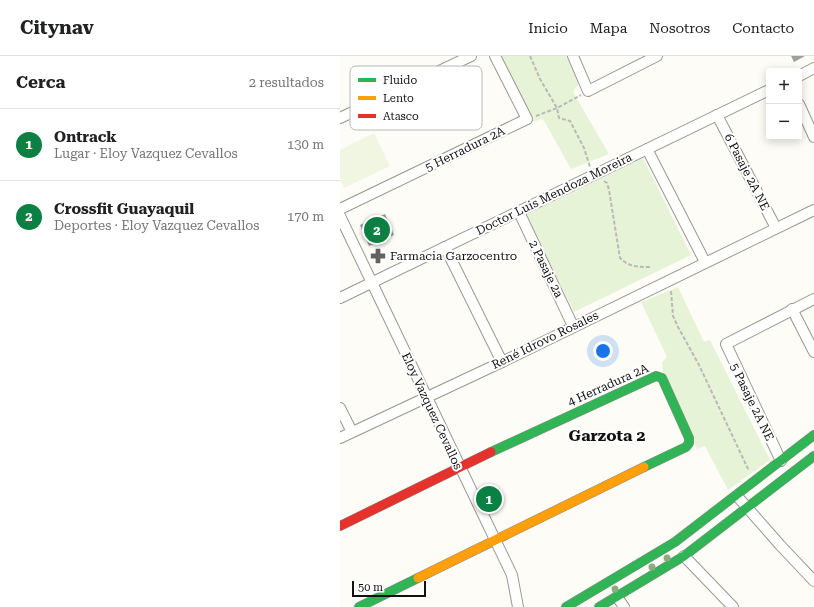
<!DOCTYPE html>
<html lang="es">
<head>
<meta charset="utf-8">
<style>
  body { margin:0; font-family:"Roboto Serif",serif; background:#f2f2f2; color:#202124 }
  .controls { position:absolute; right:12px; top:12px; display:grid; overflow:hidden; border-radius:4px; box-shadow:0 2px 10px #0003 }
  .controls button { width:36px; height:36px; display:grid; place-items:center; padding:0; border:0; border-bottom:1px solid #e0e0e0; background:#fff; color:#202124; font:20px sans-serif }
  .scale { position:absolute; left:12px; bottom:10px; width:74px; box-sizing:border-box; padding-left:4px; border:2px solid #111; border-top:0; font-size:11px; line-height:14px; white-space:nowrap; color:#111; -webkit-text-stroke:3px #fff; paint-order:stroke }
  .you { position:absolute; left:263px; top:295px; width:14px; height:14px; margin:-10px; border:3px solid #fff; border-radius:50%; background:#1a73e8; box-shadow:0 0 0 6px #1a73e833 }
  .badge { display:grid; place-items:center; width:26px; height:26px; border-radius:50%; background:#0b8043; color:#fff; font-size:13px; font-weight:700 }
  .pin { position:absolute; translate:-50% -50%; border:2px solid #fff; box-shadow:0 1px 4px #0006 }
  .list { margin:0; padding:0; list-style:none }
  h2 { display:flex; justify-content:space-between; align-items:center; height:52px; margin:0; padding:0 16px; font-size:17px }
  h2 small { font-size:13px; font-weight:400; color:#757577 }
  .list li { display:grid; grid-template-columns:26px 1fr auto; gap:12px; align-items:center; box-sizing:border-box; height:72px; padding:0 16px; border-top:1px solid #e0e0e0 }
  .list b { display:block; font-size:15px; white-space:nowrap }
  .list p { margin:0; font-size:13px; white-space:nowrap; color:#757577 }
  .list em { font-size:13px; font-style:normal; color:#757577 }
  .map { position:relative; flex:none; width:474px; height:551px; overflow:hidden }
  header { display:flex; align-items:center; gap:24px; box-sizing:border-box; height:56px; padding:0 20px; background:#fff; border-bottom:1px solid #e0e0e0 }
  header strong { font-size:19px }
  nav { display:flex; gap:22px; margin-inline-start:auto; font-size:14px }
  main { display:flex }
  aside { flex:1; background:#fff }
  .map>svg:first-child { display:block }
  .green { fill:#e7f3d7 }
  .pitch { fill:#f0f6e1 }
  .building { fill:#a19f9c }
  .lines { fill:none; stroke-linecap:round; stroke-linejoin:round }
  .street-casing { stroke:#979795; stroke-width:12 }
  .fast-casing { stroke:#8e8d8b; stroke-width:10 }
  .slow-casing { stroke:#8e8d8b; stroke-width:10 }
  .jam-casing { stroke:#8e8d8b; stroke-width:10 }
  .path { stroke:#b9b9b8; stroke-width:2; stroke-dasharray:4 2; stroke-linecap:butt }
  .street { stroke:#fffffe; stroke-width:10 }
  .fast { stroke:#30b455; stroke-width:9 }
  .slow { stroke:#ff9f0a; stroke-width:9 }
  .jam { stroke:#e5322d; stroke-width:9 }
  .tree { fill:#8cac80 }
  .labels { text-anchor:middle; stroke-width:4; stroke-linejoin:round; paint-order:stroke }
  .street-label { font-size:12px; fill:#111; stroke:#fff }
  .poi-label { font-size:12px; fill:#111; stroke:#fff; text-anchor:start }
  .district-label { font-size:16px; font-weight:bold; fill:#111; stroke:#fff }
  .key { fill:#fff; stroke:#b8b8b8; stroke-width:1 }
  .key-label { font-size:11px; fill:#111 }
</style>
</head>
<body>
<header>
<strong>Citynav</strong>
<nav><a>Inicio</a><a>Mapa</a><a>Nosotros</a><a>Contacto</a></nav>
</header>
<main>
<aside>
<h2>Cerca<small>2 resultados</small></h2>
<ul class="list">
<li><span class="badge">1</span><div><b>Ontrack</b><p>Lugar · Eloy Vazquez Cevallos</p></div><em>130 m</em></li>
<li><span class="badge">2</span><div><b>Crossfit Guayaquil</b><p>Deportes · Eloy Vazquez Cevallos</p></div><em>170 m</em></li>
</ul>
</aside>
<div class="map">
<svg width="474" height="551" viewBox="0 0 474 551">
  <rect width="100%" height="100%" fill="#fdfcf7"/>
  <g class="green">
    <path d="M159,0H226L240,26L233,36L269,98L231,113L203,63L191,66Z"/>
    <path d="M303,102L351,199L234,256L186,159Z"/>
    <path d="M338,231L364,286L370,284L430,404L388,434L365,390L357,393L323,316L322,306L327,301L301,246Z"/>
  </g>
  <path class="pitch" d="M34,77L50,110L4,132L0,123V94Z"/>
  <g class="building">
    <path d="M451,0H465L454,6Z"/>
    <path d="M45,158L54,179L29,190L20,169Z"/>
    <path d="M152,432L160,446L145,454L138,440Z"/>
  </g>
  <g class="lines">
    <g class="street-casing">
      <g id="street">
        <path d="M233,0L248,35L317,0"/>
        <path d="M459,20L474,12"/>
        <path d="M459,48L474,81"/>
        <path d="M377,59L436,172"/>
        <path d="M0,62L131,0"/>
        <path d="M307,93L365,206"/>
        <path d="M0,153L187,63L155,0"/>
        <path d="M179,156L233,270"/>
        <path d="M0,160L172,519L178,551"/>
        <path d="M105,191L162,306"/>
        <path d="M0,242L429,34"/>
        <path d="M452,253L474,296"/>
        <path d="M0,352L12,376"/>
        <path d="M0,382L162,306L474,154"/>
        <path d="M441,405L386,288L474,243"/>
        <path d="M397,440L440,489L474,525"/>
        <path d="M344,500L393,551"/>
        <path d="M277,541L284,551"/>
      </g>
    </g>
    <g class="fast-casing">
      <g id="fast">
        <path d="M151,396L316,320L322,322L349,382V387L346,391L304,411"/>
        <path d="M19,551L78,522"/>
        <path d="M226,551L335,486L474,379"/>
        <path d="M259,551L344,500L474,400"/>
      </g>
    </g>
    <g class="slow-casing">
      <path id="slow" d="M78,522L304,411"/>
    </g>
    <g class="jam-casing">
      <path id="jam" d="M0,470L151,396"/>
    </g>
    <g class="path">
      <path d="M190,0L200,23L217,52L219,62L230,65L244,92L250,111"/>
      <path d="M196,60L217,52L241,39"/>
      <path d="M264,125L267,127L269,134L280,202C289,211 298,211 310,211"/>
      <path d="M331,235L333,260L338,271L359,309L409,415"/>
    </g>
    <use href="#street" class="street"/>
    <use href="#fast" class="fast"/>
    <use href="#slow" class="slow"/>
    <use href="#jam" class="jam"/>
  </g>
  <g class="tree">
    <circle cx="327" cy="502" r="3.5"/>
    <circle cx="312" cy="511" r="3.5"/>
    <circle cx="275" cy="533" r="3.5"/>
  </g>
  <defs>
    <g id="pharmacy-bare" transform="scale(1.2)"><path d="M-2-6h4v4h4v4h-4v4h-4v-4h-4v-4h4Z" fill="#646362" stroke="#fff" stroke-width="2.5" paint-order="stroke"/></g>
  </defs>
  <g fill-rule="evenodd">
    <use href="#pharmacy-bare" x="38" y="200"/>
  </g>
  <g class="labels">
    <g class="street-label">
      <text transform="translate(125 93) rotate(-26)" y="4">5 Herradura 2A</text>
      <text transform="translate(407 116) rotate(63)" y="4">6 Pasaje 2A NE</text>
      <text transform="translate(214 138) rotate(-26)" y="4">Doctor Luis Mendoza Moreira</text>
      <text transform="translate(206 213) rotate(64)" y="4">2 Pasaje 2a</text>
      <text transform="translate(205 284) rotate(-26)" y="4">René Idrovo Rosales</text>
      <text transform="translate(268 329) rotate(-24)" y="4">4 Herradura 2A</text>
      <text transform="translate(412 346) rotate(64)" y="4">5 Pasaje 2A NE</text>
      <text transform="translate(92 355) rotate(65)" y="4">Eloy Vazquez Cevallos</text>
    </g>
    <g class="poi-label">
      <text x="50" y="204">Farmacia Garzocentro</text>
    </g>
    <g class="district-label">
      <text x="267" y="385">Garzota 2</text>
    </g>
  </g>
  <rect x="10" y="10" width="132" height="64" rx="6" class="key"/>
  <rect x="18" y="22" width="18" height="4" fill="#30b455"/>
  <rect x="18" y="40" width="18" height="4" fill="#ff9f0a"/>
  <rect x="18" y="58" width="18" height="4" fill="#e5322d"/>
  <g class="key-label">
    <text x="43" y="28">Fluido</text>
    <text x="43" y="46">Lento</text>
    <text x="43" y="64">Atasco</text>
  </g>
</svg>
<div class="controls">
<button>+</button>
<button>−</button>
</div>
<div class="scale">50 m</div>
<div class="you"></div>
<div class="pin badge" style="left:149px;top:443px">1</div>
<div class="pin badge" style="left:37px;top:174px">2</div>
</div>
</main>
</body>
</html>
